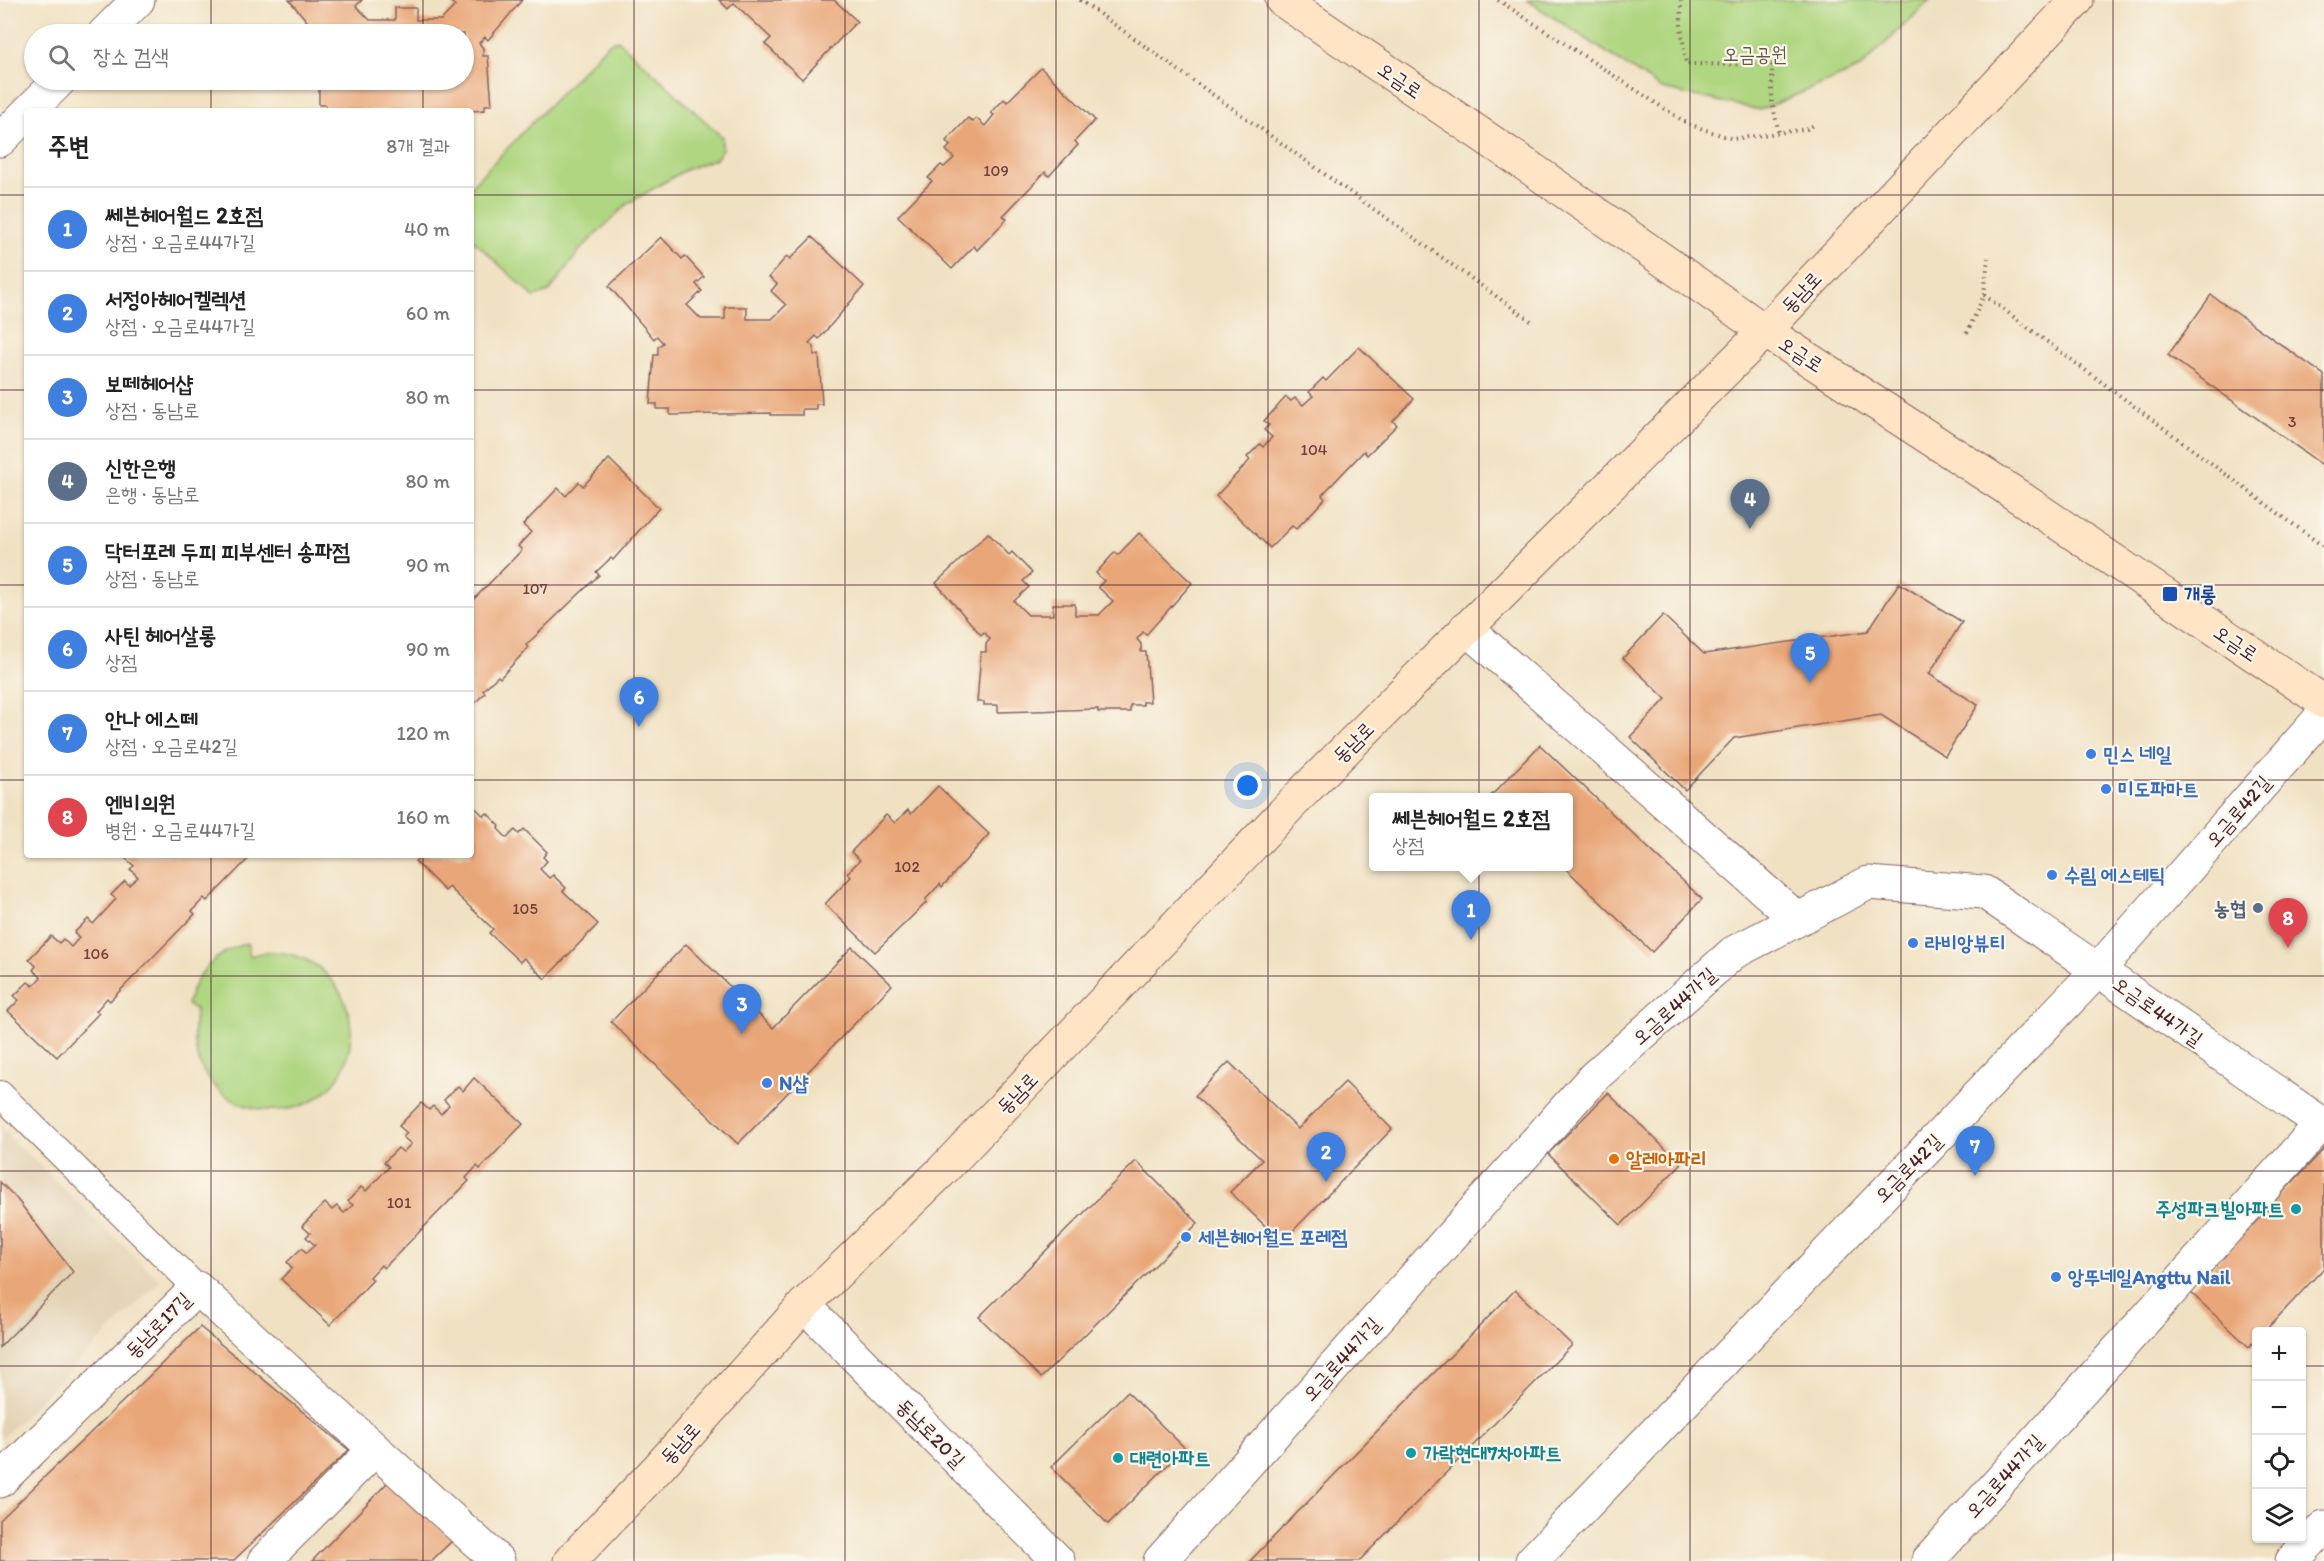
<!DOCTYPE html>
<html lang="ko">
<head>
<meta charset="utf-8">
<style>
  body { margin:0; font-family:Itim,"Poor Story",sans-serif; background:#f6f6f6; color:#222 }
  .controls { position:absolute; right:18px; bottom:18px; display:grid; overflow:hidden; border-radius:6px; box-shadow:0 2px 4px #0004 }
  .controls button { width:54px; height:54px; display:grid; place-items:center; padding:0; border:0; border-bottom:2px solid #e0e0e0; background:#fff; color:#222; font:30px sans-serif }
  .you { position:absolute; left:1248px; top:786px; width:21px; height:21px; margin:-15px; border:4px solid #fff; border-radius:50%; background:#1a73e8; box-shadow:0 0 0 9px #1a73e833 }
  .badge { display:grid; place-items:center; width:39px; height:39px; border-radius:50%; background:#1f6fb2; color:#fff; font-size:20px; font-weight:700 }
  .pin { position:absolute; translate:-50% -50px; filter:drop-shadow(0 2px 3px #0008) }
  .pin::after { content:''; position:absolute; top:32px; width:21px; height:18px; background:inherit; clip-path:polygon(0 0,100% 0,50% 100%) }
  .popup { position:absolute; left:1369px; top:793px; width:204px; height:78px; box-sizing:border-box; display:grid; place-content:center; border-radius:6px; background:#fff; filter:drop-shadow(0 2px 4px #0005); font-size:20px; white-space:nowrap; color:#767676 }
  .popup b { font-size:22px; color:#222 }
  .popup::after { content:''; position:absolute; left:50%; top:100%; margin-left:-12px; border:12px solid transparent; border-top-color:#fff }
  .list { margin:0; padding:0; list-style:none }
  h2 { display:flex; justify-content:space-between; align-items:center; height:78px; margin:0; padding:0 24px; font-size:26px }
  h2 small { font-size:20px; font-weight:400; color:#767676 }
  .list li { display:grid; grid-template-columns:39px 1fr auto; gap:18px; align-items:center; box-sizing:border-box; height:84px; padding:0 24px; border-top:2px solid #e0e0e0 }
  .list b { display:block; font-size:22px; white-space:nowrap }
  .list p { margin:0; font-size:20px; white-space:nowrap; color:#767676 }
  .list em { font-size:20px; font-style:normal; color:#767676 }
  .icon { flex:none; width:33px; height:33px; fill:none; stroke:currentColor; stroke-width:2; stroke-linecap:round; stroke-linejoin:round }
  .map { position:relative; flex:none; width:2324px; height:1561px; overflow:hidden }
  .search { position:absolute; background:#fff; box-shadow:0 2px 4px #0004; left:24px; top:24px; width:450px; height:66px; display:flex; align-items:center; gap:15px; box-sizing:border-box; padding:0 21px; border-radius:33px; color:#767676; font-size:22px }
  .panel { position:absolute; background:#fff; box-shadow:0 2px 4px #0004; left:24px; top:108px; width:450px; height:750px; border-radius:6px }
  .map>svg:first-child { display:block }
  .built { fill:#e3d2b4 }
  .green { fill:#afd680; stroke:#7c7a56; stroke-width:1.5 }
  .building { fill:#e9a779 }
  .lines { fill:none; stroke-linecap:round; stroke-linejoin:round }
  .lane-casing { stroke:#846360; stroke-width:28 }
  .street-casing { stroke:#846360; stroke-width:35 }
  .secondary-casing { stroke:#846360; stroke-width:35 }
  .path { stroke:#846360; stroke-width:4; stroke-dasharray:1.5 4.5; stroke-linecap:butt }
  .lane { stroke:#fff; stroke-width:26 }
  .street { stroke:#fff; stroke-width:33 }
  .secondary { stroke:#ffe4c6; stroke-width:33 }
  .grid { fill:none; stroke:#4a1f2b; stroke-width:1.5; stroke-opacity:0.55 }
  .transit-dot { fill:#1a4fb4; stroke:#fbf7ec; stroke-width:2 }
  .shop-dot { fill:#3f7fe0; stroke:#fbf7ec; stroke-width:2 }
  .service-dot { fill:#5c6f8a; stroke:#fbf7ec; stroke-width:2 }
  .food-dot { fill:#e8710a; stroke:#fbf7ec; stroke-width:2 }
  .culture-dot { fill:#0f9aa8; stroke:#fbf7ec; stroke-width:2 }
  .labels { text-anchor:middle; stroke-width:4.5; stroke-linejoin:round; paint-order:stroke }
  .number-label { font-size:16px; fill:#72413e }
  .park-label { font-size:20px; fill:#685644; stroke:#fbf7ec }
  .street-label { font-size:20px; fill:#4a1f2b; stroke:#fbf7ec }
  .transit-label { font-size:20px; font-weight:bold; fill:#164399; stroke:#fbf7ec; text-anchor:start }
  .shop-label { font-size:20px; font-weight:bold; fill:#366cbe; stroke:#fbf7ec; text-anchor:start }
  .service-label { font-size:20px; font-weight:bold; fill:#4e5e75; stroke:#fbf7ec; text-anchor:end }
  .food-label { font-size:20px; font-weight:bold; fill:#c56008; stroke:#fbf7ec; text-anchor:start }
  .culture-label { font-size:20px; font-weight:bold; fill:#0d838f; stroke:#fbf7ec; text-anchor:start }
</style>
</head>
<body>
<div class="map">
<svg width="2324" height="1561" viewBox="0 0 2324 1561">
  <rect width="100%" height="100%" fill="#fbf7ec"/>
  <filter id="ink" filterUnits="userSpaceOnUse"><feTurbulence type="fractalNoise" baseFrequency=".0167" numOctaves="2"/><feDisplacementMap in="SourceGraphic" scale="12" xChannelSelector="R" yChannelSelector="G"/><feConvolveMatrix kernelMatrix="1 2 1 2 8 2 1 2 1" color-interpolation-filters="sRGB"/></filter>
  <filter id="wash" filterUnits="userSpaceOnUse"><feTurbulence type="fractalNoise" baseFrequency=".008" numOctaves="4" result="noise"/><feDisplacementMap in="SourceGraphic" scale="24" xChannelSelector="R" yChannelSelector="G"/><feGaussianBlur stdDeviation="1.35" result="paint"/><feColorMatrix in="noise" values="0 0 0 0 0 0 0 0 0 0 0 0 0 0 0 0 0 1.4 0 .05"/><feComposite in="paint" operator="in"/></filter>
  <g filter="url(#wash)">
    <rect width="100%" height="100%" fill="#f0e1c2"/>
    <path class="built" d="M0,1127L160,1281L0,1440Z"/>
    <g class="green">
      <path d="M1527,0H1930L1860,68L1760,110L1662,89Z"/>
      <path d="M618,40L722,137V149L717,158L685,170L627,204L580,250L549,292L534,297L471,238V186L609,43Z"/>
      <path d="M247,943L250,956C275,947 308,955 326,974C345,994 354,1017 350,1044C337,1145 173,1128 196,1009L187,1005C195,973 214,953 247,943Z"/>
    </g>
    <g id="blocks">
      <g class="building">
        <path d="M289,0H362L356,6L370,20H395V8H416V20H441L455,6L449,0H522L488,40L485,37L479,43L483,48V56H488L492,105H485V110L471,111L326,110V105H319V80H464V34H318Z"/>
        <path d="M719,0H834L857,21L802,79L765,44L771,38L734,3L728,9Z"/>
        <path d="M1041,68L1095,120L1075,141L1078,145L1049,176L1045,172L1003,216L1007,219L977,250L974,246L952,269L898,216L932,181L928,178L941,165L944,167L954,158L946,150L950,146L946,141L968,118L973,122L976,118L985,126L994,115L991,113L1004,99L1007,102Z"/>
        <path d="M661,237L682,259L685,256L704,277L696,284L702,291L687,305L701,319H725V307H747V319H772L786,305L771,291L777,284L769,277L787,256L790,259L812,237L864,286L819,339L816,336L809,343L814,347V355H819L822,404H816V409H802V415H771V413L670,415V409H657V404H650L654,355H658V347L663,343L657,336L654,339L609,286Z"/>
        <path d="M2211,295L2324,375V466L2168,355Z"/>
        <path d="M1359,347L1414,399L1393,421L1397,425L1367,455L1364,451L1322,495L1325,499L1296,529L1292,526L1270,548L1216,496L1250,460L1247,457L1260,444L1263,447L1272,437L1264,430L1269,425L1264,421L1286,397L1291,401L1295,398L1303,405L1313,396L1309,392L1323,378L1326,381Z"/>
        <path d="M609,459L659,508L613,560L611,558L596,572L599,575L526,645L528,648L500,678L498,676L483,690L485,693L471,707V602L522,550L518,546L531,532L523,525L558,488L566,496L579,482L583,486Z"/>
        <path d="M988,533L1009,555L1012,552L1032,573L1023,581L1029,587L1014,601L1028,615H1053V604H1075V615H1099L1113,601L1098,587L1104,581L1096,573L1115,552L1118,555L1139,533L1192,583L1146,635L1143,632L1137,639L1141,644V652H1146L1150,702H1143V705H1130V712H1098V709L998,712V705H984V702H977L981,652H986V644L990,639L984,632L981,635L936,583Z"/>
        <path d="M1899,583L1962,622L1929,674L1978,705L1945,756L1881,715L1734,738L1685,790L1630,737L1666,699L1623,658L1663,615L1704,654L1868,631Z"/>
        <path d="M1540,745L1702,899L1652,952L1563,866H1568V798H1489Z"/>
        <path d="M938,786L989,834L942,887L940,884L925,900L927,902L875,952L825,904L851,877L847,873L860,860L851,852L886,815L895,823L908,810L911,814Z"/>
        <path d="M471,804L484,816L487,813L500,826L498,829L507,838L515,830L519,834L524,829L547,852L543,857L547,861L540,869L549,878L553,875L566,888L563,891L598,924L545,979L524,958L520,962L489,933L493,929L449,887L445,891L415,861L419,858L416,855H471Z"/>
        <path d="M128,855L250,857L207,901L204,898L192,911L195,914L110,1001L107,998L96,1011L99,1013L57,1057L8,1011L19,1000L14,996L28,982L33,986L41,977L33,970L36,966L29,959L51,936L59,943L63,939L71,947L79,938L74,933L88,919L93,924L116,899L111,895L125,881L129,885L138,877L130,869L134,866L125,858Z"/>
        <path d="M686,944L773,1028L852,947L892,985L738,1144L611,1022Z"/>
        <path d="M1229,1062L1298,1129L1345,1082L1392,1129L1282,1242L1230,1192L1262,1160L1195,1096Z"/>
        <path d="M474,1078L523,1124L480,1169L477,1166L466,1178L469,1181L384,1268L381,1265L370,1277L373,1280L330,1325L281,1279L292,1268L287,1262L302,1248L306,1253L315,1245L306,1237L310,1233L302,1226L325,1203L332,1210L337,1206L344,1213L353,1205L348,1201L361,1187L366,1191L389,1167L384,1162L398,1148L403,1152L411,1144L403,1137L407,1133L399,1126L421,1103L429,1110L433,1106L441,1114L449,1105L444,1100L458,1086L463,1091Z"/>
        <path d="M1608,1093L1681,1164L1621,1225L1548,1154Z"/>
        <path d="M2324,1149V1268L2264,1332H2256V1339L2249,1347L2189,1291Z"/>
        <path d="M1136,1161L1198,1223L1041,1378L979,1317Z"/>
        <path d="M0,1182L16,1198L73,1272L0,1347Z"/>
        <path d="M1515,1290L1572,1345L1359,1561H1250Z"/>
        <path d="M200,1327L349,1450L233,1561H0V1520Z"/>
        <path d="M1127,1392L1185,1448L1108,1524L1051,1467Z"/>
        <path d="M388,1482L453,1540L431,1561H312Z"/>
      </g>
    </g>
  </g>
  <g filter="url(#ink)">
    <use href="#blocks" fill-opacity="0" stroke="#846360" stroke-width="1.5"/>
    <g class="lines">
      <g class="lane-casing">
        <path id="lane" d="M0,1094L197,1288"/>
      </g>
      <g class="street-casing">
        <g id="street">
          <path d="M104,34L138,0"/>
          <path d="M29,111L60,80"/>
          <path d="M0,140L27,113"/>
          <path d="M1466,628L1796,918"/>
          <path d="M804,1305L1058,1561"/>
          <path d="M0,1481L197,1288L498,1561"/>
          <path d="M264,1561L374,1450"/>
          <path d="M1160,1561L1594,1077L1733,953L1868,883L1984,892L2324,1125"/>
          <path d="M1532,1561L2098,970L2324,714"/>
          <path d="M1928,1561L2322,1123"/>
          <path d="M2292,1561L2324,1527"/>
        </g>
      </g>
      <g class="secondary-casing">
        <g id="secondary">
          <path d="M1282,0L1529,167L1765,331L2003,486L2324,702"/>
          <path d="M570,1561L659,1467L804,1305L943,1170L1304,791L1765,331L2077,0"/>
        </g>
      </g>
      <g class="path">
        <path d="M1080,0L1531,321"/>
        <path d="M1498,0L1688,124L1733,139L1807,129L1814,125"/>
        <path d="M1681,0V26L1686,64L1772,65V102L1779,133"/>
        <path d="M1984,295L2324,547"/>
        <path d="M1967,333L1984,295L1988,258"/>
      </g>
      <use href="#lane" class="lane"/>
      <use href="#street" class="street"/>
      <use href="#secondary" class="secondary"/>
    </g>
  </g>
  <path class="grid" d="M211,0V34M423,0V34M634,0V1561M845,0V1561M1056,0V1561M1268,0V1561M1479,0V1561M1690,0V1561M1901,0V1561M2113,0V1561M211,80V111M423,80V111M0,195H27M471,195H2324M0,390H27M471,390H2324M0,585H27M471,585H2324M0,780H27M471,780H2324M211,855V1561M423,855V1561M0,976H2324M0,1171H2324M0,1366H2256M2302,1366H2324"/>
  <rect class="transit-dot" x="2162" y="586" width="16" height="16" rx="3"/>
  <g class="shop-dot">
    <circle cx="2091" cy="754" r="6"/>
    <circle cx="2106" cy="789" r="6"/>
    <circle cx="2052" cy="875" r="6"/>
    <circle cx="1913" cy="943" r="6"/>
    <circle cx="767" cy="1083" r="6"/>
    <circle cx="1186" cy="1237" r="6"/>
    <circle cx="2056" cy="1277" r="6"/>
  </g>
  <circle class="service-dot" cx="2258" cy="908" r="6"/>
  <circle class="food-dot" cx="1614" cy="1159" r="6"/>
  <g class="culture-dot">
    <circle cx="2296" cy="1209" r="6"/>
    <circle cx="1411" cy="1453" r="6"/>
    <circle cx="1118" cy="1458" r="6"/>
  </g>
  <g class="labels">
    <g class="number-label">
      <text x="996" y="176">109</text>
      <text x="2292" y="427">3</text>
      <text x="1314" y="455">104</text>
      <text x="535" y="594">107</text>
      <text x="907" y="872">102</text>
      <text x="525" y="914">105</text>
      <text x="96" y="959">106</text>
      <text x="399" y="1208">101</text>
    </g>
    <g class="park-label">
      <text x="1755" y="61">오금공원</text>
    </g>
    <g class="street-label">
      <text transform="translate(1400 80) rotate(34)" y="7">오금로</text>
      <text transform="translate(1801 292) rotate(-47)" y="7">동남로</text>
      <text transform="translate(1801 354) rotate(33)" y="7">오금로</text>
      <text transform="translate(2236 643) rotate(34)" y="7">오금로</text>
      <text transform="translate(1353 742) rotate(-45)" y="7">동남로</text>
      <text transform="translate(2238 811) rotate(-49)" y="7">오금로42길</text>
      <text transform="translate(1674 1006) rotate(-42)" y="7">오금로44가길</text>
      <text transform="translate(2158 1011) rotate(35)" y="7">오금로44가길</text>
      <text transform="translate(1017 1093) rotate(-46)" y="7">동남로</text>
      <text transform="translate(1908 1168) rotate(-46)" y="7">오금로42길</text>
      <text transform="translate(158 1325) rotate(-45)" y="7">동남로17길</text>
      <text transform="translate(1341 1359) rotate(-48)" y="7">오금로44가길</text>
      <text transform="translate(931 1433) rotate(45)" y="7">동남로20길</text>
      <text transform="translate(680 1443) rotate(-48)" y="7">동남로</text>
      <text transform="translate(2004 1476) rotate(-48)" y="7">오금로44가길</text>
    </g>
    <g class="transit-label">
      <text x="2184" y="601">개롱</text>
    </g>
    <g class="shop-label">
      <text x="2103" y="761">민스 네일</text>
      <text x="2118" y="796">미도파마트</text>
      <text x="2064" y="882">수림 에스테틱</text>
      <text x="1925" y="950">라비앙뷰티</text>
      <text x="779" y="1090">N샵</text>
      <text x="1198" y="1244">세븐헤어월드 포레점</text>
      <text x="2068" y="1284">앙뚜네일Angttu Nail</text>
    </g>
    <g class="service-label">
      <text x="2246" y="915">농협</text>
    </g>
    <g class="food-label">
      <text x="1626" y="1166">알레아파리</text>
    </g>
    <g class="culture-label">
      <text x="2284" y="1216" text-anchor="end">주성파크빌아파트</text>
      <text x="1423" y="1460">가락현대7차아파트</text>
      <text x="1130" y="1465">대련아파트</text>
    </g>
  </g>
</svg>
<div class="controls">
<button>+</button>
<button>−</button>
<button><svg class="icon" aria-label="locate" viewBox="0 0 24 24"><circle cx="12" cy="12" r="6"/><path d="M12 2v4M12 18v4M2 12h4M18 12h4"/></svg></button>
<button><svg class="icon" aria-label="layers" viewBox="0 0 24 24"><path d="M12 4l9 5-9 5-9-5zM3 14l9 5 9-5"/></svg></button>
</div>
<div class="you"></div>
<div class="pin badge" style="left:1471px;top:940px;background:#3f7fe0">1</div>
<div class="popup"><b>쎄븐헤어월드 2호점</b>상점</div>
<div class="pin badge" style="left:1326px;top:1182px;background:#3f7fe0">2</div>
<div class="pin badge" style="left:742px;top:1034px;background:#3f7fe0">3</div>
<div class="pin badge" style="left:1750px;top:529px;background:#5c6f8a">4</div>
<div class="pin badge" style="left:1810px;top:683px;background:#3f7fe0">5</div>
<div class="pin badge" style="left:639px;top:727px;background:#3f7fe0">6</div>
<div class="pin badge" style="left:1975px;top:1176px;background:#3f7fe0">7</div>
<div class="pin badge" style="left:2288px;top:948px;background:#e0444e">8</div>
<div class="search"><svg class="icon" aria-label="search" viewBox="0 0 24 24"><circle cx="10" cy="10" r="6"/><path d="M15 15l6 6"/></svg>장소 검색</div>
<section class="panel">
<h2>주변<small>8개 결과</small></h2>
<ul class="list">
<li><span class="badge" style="background:#3f7fe0">1</span><div><b>쎄븐헤어월드 2호점</b><p>상점 · 오금로44가길</p></div><em>40 m</em></li>
<li><span class="badge" style="background:#3f7fe0">2</span><div><b>서정아헤어켈렉션</b><p>상점 · 오금로44가길</p></div><em>60 m</em></li>
<li><span class="badge" style="background:#3f7fe0">3</span><div><b>보떼헤어샵</b><p>상점 · 동남로</p></div><em>80 m</em></li>
<li><span class="badge" style="background:#5c6f8a">4</span><div><b>신한은행</b><p>은행 · 동남로</p></div><em>80 m</em></li>
<li><span class="badge" style="background:#3f7fe0">5</span><div><b>닥터포레 두피 피부센터 송파점</b><p>상점 · 동남로</p></div><em>90 m</em></li>
<li><span class="badge" style="background:#3f7fe0">6</span><div><b>사틴 헤어살롱</b><p>상점</p></div><em>90 m</em></li>
<li><span class="badge" style="background:#3f7fe0">7</span><div><b>안나 에스떼</b><p>상점 · 오금로42길</p></div><em>120 m</em></li>
<li><span class="badge" style="background:#e0444e">8</span><div><b>엔비의원</b><p>병원 · 오금로44가길</p></div><em>160 m</em></li>
</ul>
</section>
</div>
</body>
</html>
